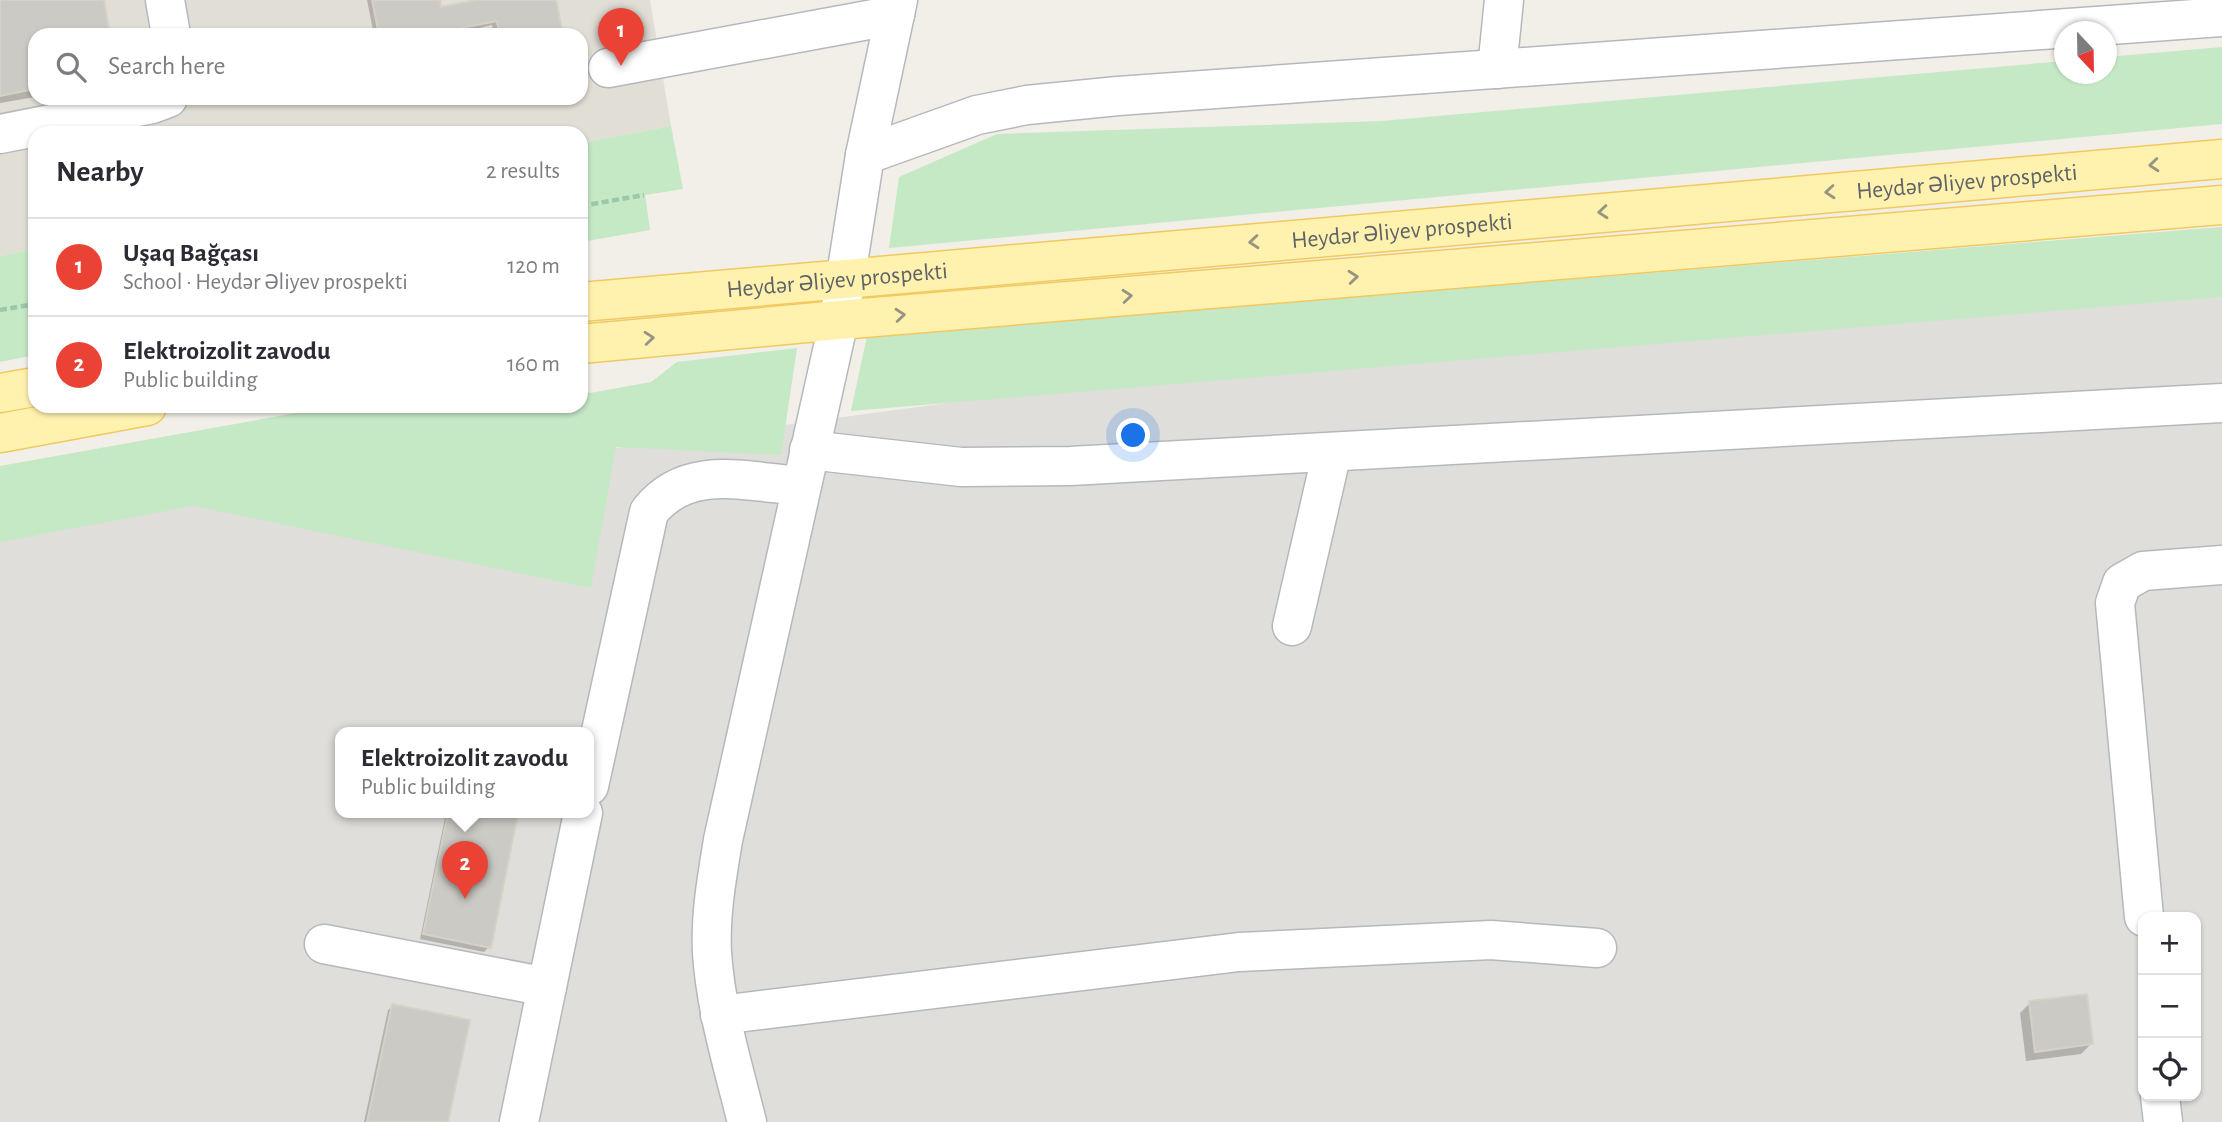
<!DOCTYPE html>
<html lang="en">
<head>
<meta charset="utf-8">
<style>
  body { margin:0; font-family:"Alegreya Sans",sans-serif; background:#f7f7f7; color:#2b2b33 }
  .controls { position:absolute; right:21px; bottom:21px; display:grid; overflow:hidden; border-radius:14px; box-shadow:0 2px 5px #0004 }
  .controls button { width:63px; height:63px; display:grid; place-items:center; padding:0; border:0; border-bottom:2px solid #e1e1e2; background:#fff; color:#2b2b33; font:35px sans-serif }
  .compass { position:absolute; left:2054px; top:21px; width:63px; height:63px; border-radius:50%; background:#fff; box-shadow:0 2px 5px #0004; rotate:158deg }
  .you { position:absolute; left:1134px; top:436px; width:24px; height:24px; margin:-18px; border:5px solid #fff; border-radius:50%; background:#1a73e8; box-shadow:0 0 0 10px #1a73e833 }
  .badge { display:grid; place-items:center; width:46px; height:46px; border-radius:50%; background:#ea4335; color:#fff; font-size:23px; font-weight:700 }
  .pin { position:absolute; translate:-50% -58px; filter:drop-shadow(0 2px 4px #0008) }
  .pin::after { content:''; position:absolute; top:37px; width:24px; height:21px; background:inherit; clip-path:polygon(0 0,100% 0,50% 100%) }
  .popup { position:absolute; left:335px; top:727px; width:259px; height:91px; box-sizing:border-box; display:grid; place-content:center; border-radius:14px; background:#fff; filter:drop-shadow(0 2px 5px #0005); font-size:23px; white-space:nowrap; color:#7c7c81 }
  .popup b { font-size:26px; color:#2b2b33 }
  .popup::after { content:''; position:absolute; left:50%; top:100%; margin-left:-14px; border:14px solid transparent; border-top-color:#fff }
  .list { margin:0; padding:0; list-style:none }
  h2 { display:flex; justify-content:space-between; align-items:center; height:91px; margin:0; padding:0 28px; font-size:30px }
  h2 small { font-size:23px; font-weight:400; color:#7c7c81 }
  .list li { display:grid; grid-template-columns:46px 1fr auto; gap:21px; align-items:center; box-sizing:border-box; height:98px; padding:0 28px; border-top:2px solid #e1e1e2 }
  .list b { display:block; font-size:26px; white-space:nowrap }
  .list p { margin:0; font-size:23px; white-space:nowrap; color:#7c7c81 }
  .list em { font-size:23px; font-style:normal; color:#7c7c81 }
  .icon { flex:none; width:38px; height:38px; fill:none; stroke:currentColor; stroke-width:2; stroke-linecap:round; stroke-linejoin:round }
  .map { position:relative; flex:none; width:2222px; height:1122px; overflow:hidden }
  .search { position:absolute; background:#fff; box-shadow:0 2px 5px #0004; left:28px; top:28px; width:560px; height:77px; display:flex; align-items:center; gap:18px; box-sizing:border-box; padding:0 24px; border-radius:21px; color:#7c7c81; font-size:26px }
  .panel { position:absolute; background:#fff; box-shadow:0 2px 5px #0004; left:28px; top:126px; width:560px; height:287px; border-radius:21px }
  .map>svg:first-child { display:block }
  .industrial { fill:#e0deda; fill-rule:evenodd }
  .education { fill:#e1ded6; fill-rule:evenodd }
  .green { fill:#c5e8c5 }
  .shadow { fill:#0003 }
  .building { fill:#cccac5; stroke:#d6d1c6; stroke-width:2 }
  .lines { fill:none; stroke-linecap:round; stroke-linejoin:round }
  .minor-casing { stroke:#b5b8bc; stroke-width:41 }
  .major-casing { stroke:#f2c960; stroke-width:41 }
  .path { stroke:#9cc7a9; stroke-width:4.5; stroke-dasharray:7 3.5; stroke-linecap:butt }
  .minor { stroke:#fff; stroke-width:38 }
  .major { stroke:#fff2af; stroke-width:38 }
  .oneway { stroke:#979581 }
  .labels { text-anchor:middle; stroke-width:6; stroke-linejoin:round; paint-order:stroke }
  .street-label { font-size:24px; fill:#5f6368; stroke:#fff }
</style>
</head>
<body>
<div class="map">
<svg width="2222" height="1122" viewBox="0 0 2222 1122">
  <rect width="100%" height="100%" fill="#f1efe8"/>
  <path class="industrial" d="M2222,231V1122H0V531ZM341,733H589V813H341ZM2143,917H2196V1096H2143Z"/>
  <path class="education" d="M0,0H650L671,126L581,143V133H35V249L0,256ZM35,35H581V98H35Z"/>
  <g class="green">
    <path d="M2222,47V124L889,248L899,177L997,134L1381,121L2064,61V74H2106L2107,57Z"/>
    <path d="M671,126L683,189L645,195L650,230L581,242V143Z"/>
    <path d="M2222,227V297L851,411L867,336Z"/>
    <path d="M35,249V355L0,362V256Z"/>
    <path d="M797,348L781,455L616,447L591,588L193,506L0,542V466L335,406H581V386L590,393L651,382L677,362Z"/>
  </g>
  <g class="shadow">
    <path d="M0,0H102L108,35H35V97L0,103Z"/>
    <path d="M367,0H438L440,9L554,0L561,35H494L492,25L450,35H374Z"/>
    <path d="M446,813H517L489,947L484,952L420,939Z"/>
    <path d="M2030,1003L2091,1044L2081,1054L2026,1061L2020,1013Z"/>
    <path d="M393,1006L446,1122H364L388,1010Z"/>
  </g>
  <g class="building">
    <path d="M0,0H104L110,35H35V89L0,96Z"/>
    <path d="M372,0H440L441,7L477,0H556L563,35H499L497,21L451,30L452,35H379Z"/>
    <path d="M448,813H518L491,948L423,934Z"/>
    <path d="M2087,994L2093,1044L2035,1052L2029,1001Z"/>
    <path d="M392,1004L470,1020L448,1122H367Z"/>
  </g>
  <g class="lines">
    <g class="minor-casing">
      <g id="minor">
        <path d="M165,0L171,35"/>
        <path d="M608,68L895,15"/>
        <path d="M1497,69L1504,0"/>
        <path d="M0,134L152,104L168,98"/>
        <path d="M865,155L977,115L1027,105L1118,96L2222,17"/>
        <path d="M809,450L961,467L1070,466L2222,403"/>
        <path d="M1292,626L1332,452"/>
        <path d="M589,786L649,512C687,463 747,482 801,486"/>
        <path d="M2144,917L2115,603L2122,583L2143,571L2222,565"/>
        <path d="M324,944L547,987"/>
        <path d="M720,1015L1239,952L1491,940L1597,948"/>
        <path d="M2160,1096L2163,1122"/>
        <path d="M519,1122L583,813"/>
        <path d="M747,1122C733,1066 716,1011 712,953C710,915 717,877 723,840L839,320L865,155L898,0"/>
      </g>
    </g>
    <g class="major-casing">
      <g id="major">
        <path id="s1" d="M581,302L2222,159"/>
        <path d="M581,344L839,320L2222,205"/>
        <path d="M0,393L35,387"/>
        <path d="M0,433L147,406"/>
      </g>
    </g>
    <g class="path">
      <path d="M581,206L644,195"/>
      <path d="M0,310L35,304"/>
    </g>
    <use href="#minor" class="minor"/>
    <use href="#major" class="major"/>
  </g>
  <defs><path id="oneway-chevron" d="M-2-3.5L2.5 0L-2 3.5" fill="none" stroke-width="1.6" stroke-linecap="round" stroke-linejoin="round" transform="scale(1.75)"/></defs>
  <g class="oneway">
    <use href="#oneway-chevron" transform="translate(2154 165) rotate(175)"/>
    <use href="#oneway-chevron" transform="translate(1830 192) rotate(175)"/>
    <use href="#oneway-chevron" transform="translate(1603 212) rotate(175)"/>
    <use href="#oneway-chevron" transform="translate(1254 242) rotate(175)"/>
    <use href="#oneway-chevron" transform="translate(1353 277) rotate(-5)"/>
    <use href="#oneway-chevron" transform="translate(1127 296) rotate(-5)"/>
    <use href="#oneway-chevron" transform="translate(900 315) rotate(-5)"/>
    <use href="#oneway-chevron" transform="translate(649 338) rotate(-5)"/>
  </g>
  <g class="labels">
    <g class="street-label">
      <text dy="8" stroke="none"><textPath href="#s1" startOffset="1391">Heydər Əliyev prospekti</textPath></text>
      <text dy="8" stroke="none"><textPath href="#s1" startOffset="824">Heydər Əliyev prospekti</textPath></text>
      <text dy="8" stroke="none"><textPath href="#s1" startOffset="257">Heydər Əliyev prospekti</textPath></text>
    </g>
  </g>
</svg>
<div class="controls">
<button>+</button>
<button>−</button>
<button><svg class="icon" aria-label="locate" viewBox="0 0 24 24"><circle cx="12" cy="12" r="6"/><path d="M12 2v4M12 18v4M2 12h4M18 12h4"/></svg></button>
</div>
<svg class="compass" viewBox="-18 -18 36 36"><path d="M0-13l5 13h-10z" fill="#e53935"/><path d="M0 13l5-13h-10z" fill="#7c7c81"/></svg>
<div class="you"></div>
<div class="pin badge" style="left:621px;top:66px">1</div>
<div class="pin badge" style="left:465px;top:899px">2</div>
<div class="popup"><b>Elektroizolit zavodu</b>Public building</div>
<div class="search"><svg class="icon" aria-label="search" viewBox="0 0 24 24"><circle cx="10" cy="10" r="6"/><path d="M15 15l6 6"/></svg>Search here</div>
<section class="panel">
<h2>Nearby<small>2 results</small></h2>
<ul class="list">
<li><span class="badge">1</span><div><b>Uşaq Bağçası</b><p>School · Heydər Əliyev prospekti</p></div><em>120 m</em></li>
<li><span class="badge">2</span><div><b>Elektroizolit zavodu</b><p>Public building</p></div><em>160 m</em></li>
</ul>
</section>
</div>
</body>
</html>
